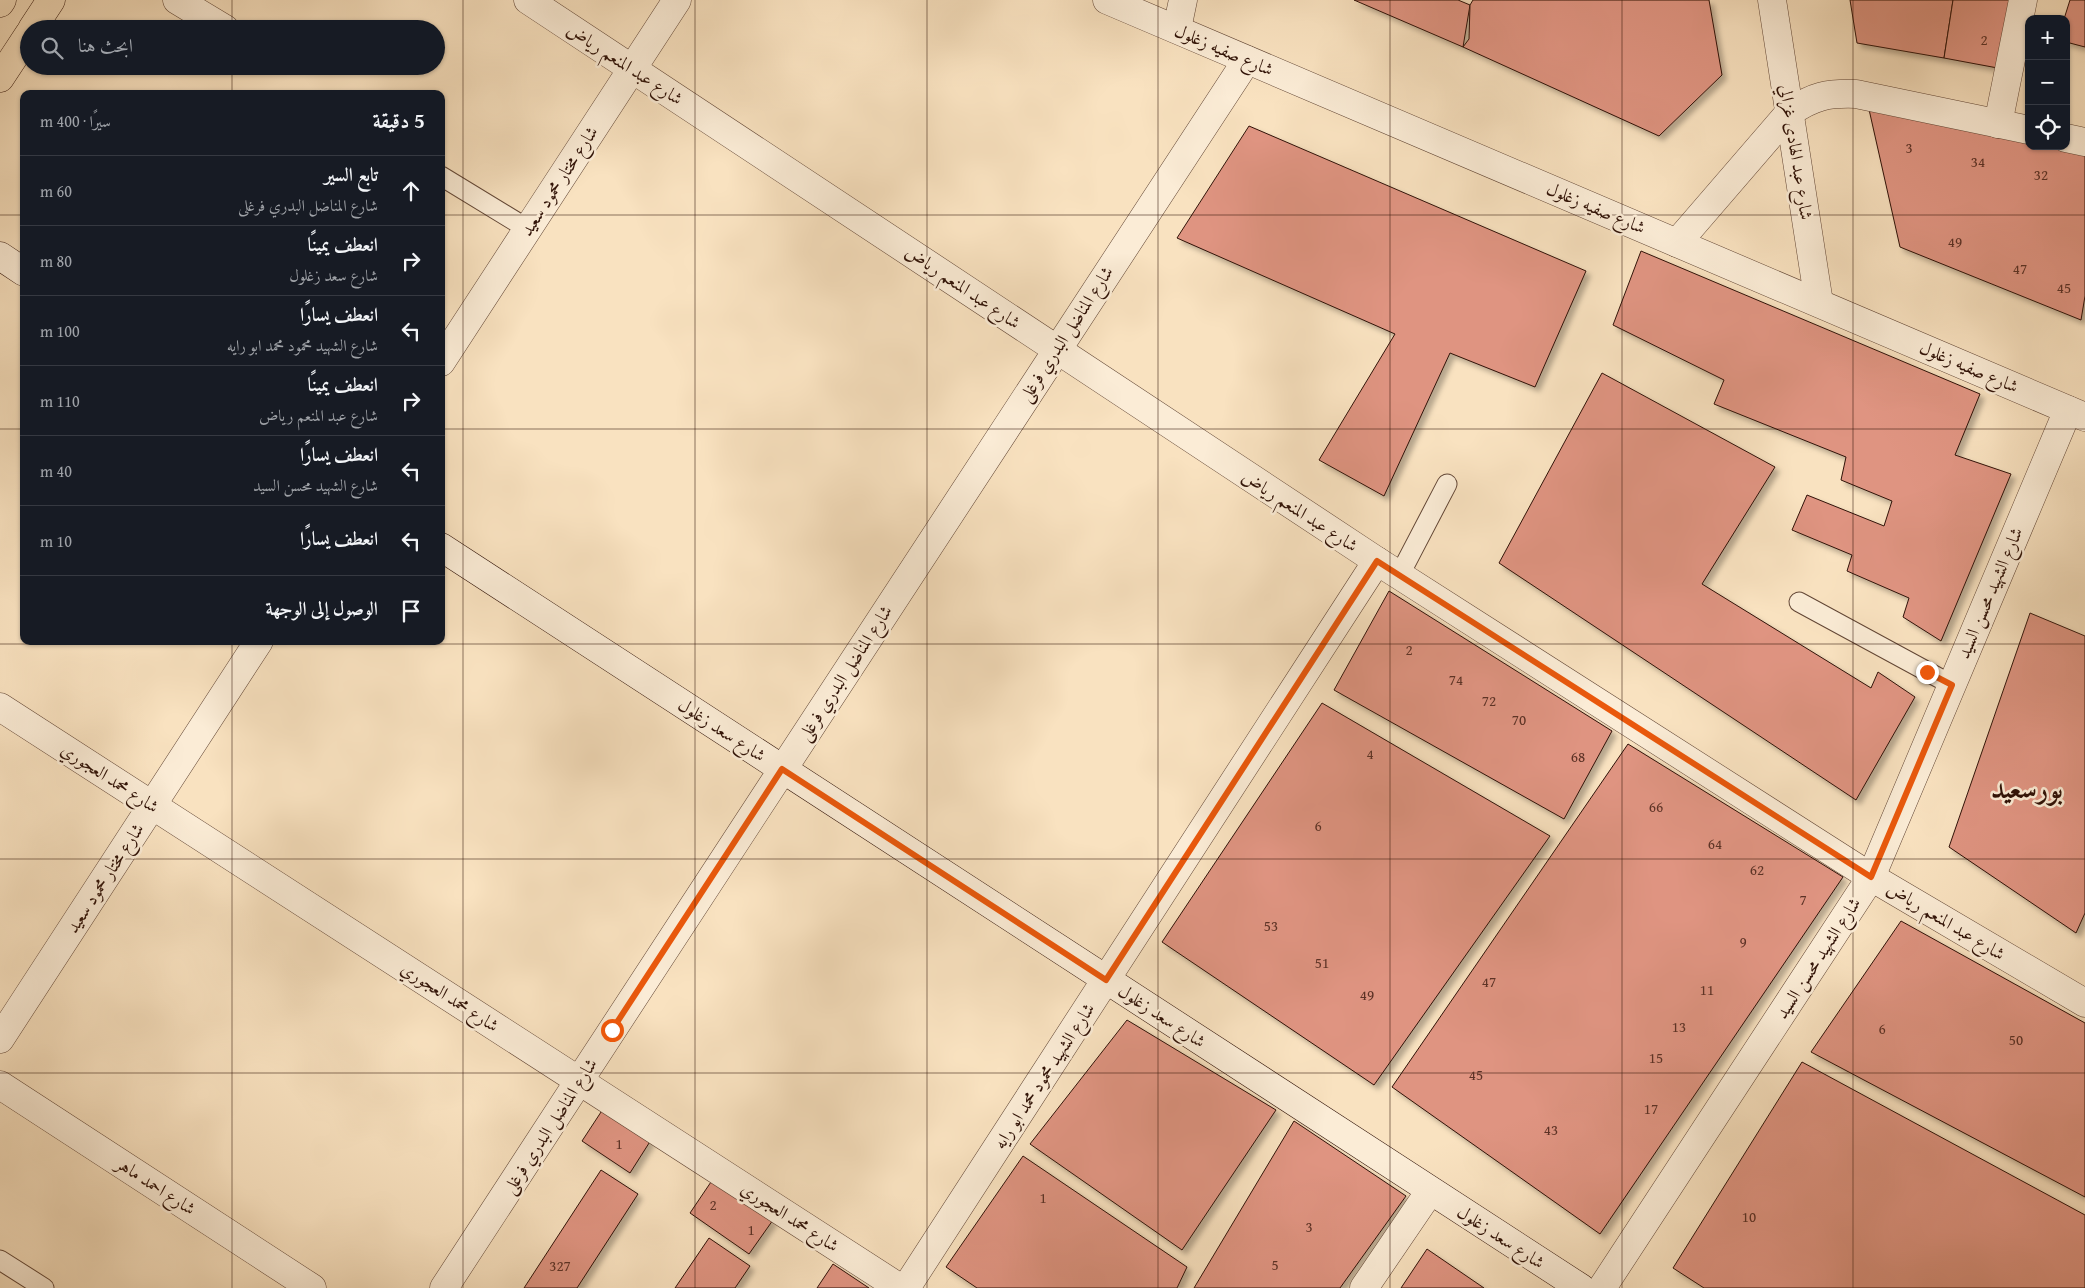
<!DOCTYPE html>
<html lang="ar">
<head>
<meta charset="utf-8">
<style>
  body { margin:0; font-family:"Gentium Book Plus",Amiri,serif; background:#242831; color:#f1f3f6; direction:rtl }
  .controls { position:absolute; right:15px; top:15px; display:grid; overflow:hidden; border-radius:10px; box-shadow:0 1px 4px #0004 }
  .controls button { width:45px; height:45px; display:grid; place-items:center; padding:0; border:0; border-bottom:1px solid #363941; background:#171b24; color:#f1f3f6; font:25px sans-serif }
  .stop { position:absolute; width:15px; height:15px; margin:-11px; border:4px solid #ea580c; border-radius:50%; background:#fff }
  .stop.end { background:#ea580c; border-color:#fff; box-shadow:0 1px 5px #0008 }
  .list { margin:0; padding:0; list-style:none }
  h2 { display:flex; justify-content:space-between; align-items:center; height:65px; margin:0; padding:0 20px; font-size:21px }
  h2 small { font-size:16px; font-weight:400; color:#9ea1a6 }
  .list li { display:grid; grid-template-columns:32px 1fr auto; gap:15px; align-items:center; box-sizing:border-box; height:70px; padding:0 20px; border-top:1px solid #363941 }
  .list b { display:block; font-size:19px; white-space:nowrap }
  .list p { margin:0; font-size:16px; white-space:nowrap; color:#9ea1a6 }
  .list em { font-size:16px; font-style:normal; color:#9ea1a6 }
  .icon { flex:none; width:28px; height:28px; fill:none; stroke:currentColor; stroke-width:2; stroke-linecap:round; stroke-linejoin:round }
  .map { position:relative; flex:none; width:2085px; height:1288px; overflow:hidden; direction:ltr }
  .search { position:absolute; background:#171b24; box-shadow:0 1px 4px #0004; left:20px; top:20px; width:425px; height:55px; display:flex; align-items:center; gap:12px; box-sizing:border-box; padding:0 18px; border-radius:28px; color:#9ea1a6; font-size:19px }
  .panel { position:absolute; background:#171b24; box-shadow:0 1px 4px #0004; left:20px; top:90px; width:425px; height:555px; border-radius:10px; direction:rtl }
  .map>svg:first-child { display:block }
  .building { fill:#df9481; stroke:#301207; filter:url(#shadow) }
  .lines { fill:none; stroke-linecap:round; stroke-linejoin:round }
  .service-casing { stroke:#624635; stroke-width:21 }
  .pedestrian-casing { stroke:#624635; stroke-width:29 }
  .minor-casing { stroke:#624635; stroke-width:29 }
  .tertiary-casing { stroke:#624635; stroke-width:29 }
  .secondary-casing { stroke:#301207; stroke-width:29 }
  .trunk-casing { stroke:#301207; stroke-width:29 }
  .service { stroke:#fbecd6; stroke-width:19 }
  .pedestrian { stroke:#fbecd6; stroke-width:28 }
  .minor { stroke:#fbecd6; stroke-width:28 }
  .tertiary { stroke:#fbecd6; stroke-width:28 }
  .secondary { stroke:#fbecd6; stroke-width:28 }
  .trunk { stroke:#f9e2c0; stroke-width:28 }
  .route { stroke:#ea580c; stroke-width:6 }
  .grid { fill:none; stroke:#301207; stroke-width:1; stroke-opacity:0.55 }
  .labels { text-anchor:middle; stroke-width:5; stroke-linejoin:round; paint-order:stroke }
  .number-label { font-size:15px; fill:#5c3226 }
  .street-label { font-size:18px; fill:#301207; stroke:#fbecd6 }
  .town-label { font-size:28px; font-weight:bold; fill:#301207; stroke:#fbecd6 }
</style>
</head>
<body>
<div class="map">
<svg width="2085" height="1288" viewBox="0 0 2085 1288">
  <defs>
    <filter id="shadow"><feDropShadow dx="4.5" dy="4.5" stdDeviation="2.5" flood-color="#0004"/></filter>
  </defs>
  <rect width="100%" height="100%" fill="#f9e2c0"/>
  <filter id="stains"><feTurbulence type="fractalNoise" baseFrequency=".004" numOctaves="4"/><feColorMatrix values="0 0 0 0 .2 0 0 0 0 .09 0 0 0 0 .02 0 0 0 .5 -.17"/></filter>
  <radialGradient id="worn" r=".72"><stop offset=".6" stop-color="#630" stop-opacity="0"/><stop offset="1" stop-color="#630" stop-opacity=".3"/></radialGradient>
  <g class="building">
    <path d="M1354,0H1458L1470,5L1463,47Z"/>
    <path d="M1473,0H1709L1722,75L1659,136L1463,47L1469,39L1470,5Z"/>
    <path d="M1850,0H1953L1944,58L1857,43Z"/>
    <path d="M1953,0H2016L2003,69L1944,58Z"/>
    <path d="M2070,0H2085V47L2066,42V19H2064Z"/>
    <path d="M1868,105L2029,138V146H2066L2085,149V296L2081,320L1900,247Z"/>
    <path d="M1249,126L1586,271L1535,387L1450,353L1384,496L1319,460L1395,334L1177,238Z"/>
    <path d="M1641,251L1980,394L1955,455L2011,474L1941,641L1903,617L1909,598L1847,571L1852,555L1792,530L1807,495L1884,526L1892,501L1841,480L1846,457L1714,404L1724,380L1613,325Z"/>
    <path d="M1602,373L1775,467L1702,584L1871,688L1878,672L1915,697L1856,800L1499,563Z"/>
    <path d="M1389,591L1612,731L1564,819L1334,690Z"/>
    <path d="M2030,613L2085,636V913L2076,933L1949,847Z"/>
    <path d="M1322,703L1550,836L1374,1085L1162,942Z"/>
    <path d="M1628,744L1843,877L1600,1234L1392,1087Z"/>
    <path d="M1901,921L2085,1023V1197L1811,1052Z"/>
    <path d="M1127,1020L1276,1110L1182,1250L1030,1144Z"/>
    <path d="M1802,1062L2085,1215V1288H1704L1673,1268Z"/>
    <path d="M603,1109L651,1140L630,1173L582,1141Z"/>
    <path d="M1294,1121L1406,1196L1340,1288H1194Z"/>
    <path d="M1023,1156L1187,1267L1177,1288H977L946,1267Z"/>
    <path d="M601,1170L638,1194L577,1288H524Z"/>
    <path d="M713,1179L773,1220L749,1254L690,1213Z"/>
    <path d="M709,1238L750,1266L735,1288H675Z"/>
    <path d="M1427,1249L1484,1288H1401Z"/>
    <path d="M833,1264L869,1288H817Z"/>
  </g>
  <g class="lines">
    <g class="service-casing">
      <g id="service">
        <path d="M441,176L528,229"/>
        <path d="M1399,576L1447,484"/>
        <path d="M1799,602L1952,685"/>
        <path d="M0,1260L44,1288"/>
      </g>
    </g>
    <g class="pedestrian-casing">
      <path id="pedestrian" d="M579,1081L783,769"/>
    </g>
    <g class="minor-casing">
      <g id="minor">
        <path d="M177,0L225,29"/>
        <path d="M528,0L1377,561L1871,877L2085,1003"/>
        <path d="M1772,0L1819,303"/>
        <path d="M1177,29L1183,0"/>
        <path d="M1790,112C1814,96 1827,93 1856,94L2029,130"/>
        <path d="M1998,124L2023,0"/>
        <path d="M2066,138L2085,142"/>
        <path d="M441,362L677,0"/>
        <path d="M0,707L900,1288"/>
        <path d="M783,769L1247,60"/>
        <path d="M0,1039L259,641"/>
        <path d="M0,1085L312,1288"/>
        <path d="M444,1288L579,1081"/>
        <path d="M906,1288L1377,561"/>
        <path d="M1364,1288L1430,1191"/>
        <path d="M1602,1288L1871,877L2068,410"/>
      </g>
    </g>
    <g class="tertiary-casing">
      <g id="tertiary">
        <path d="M1107,0L2085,417"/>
        <path d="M1677,243L1790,112"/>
      </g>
    </g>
    <g class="secondary-casing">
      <g id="secondary">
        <path d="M0,256L24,272"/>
        <path d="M441,547L1581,1288"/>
      </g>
    </g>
    <g class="trunk-casing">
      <g id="trunk">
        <path d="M0,3L2,0"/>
        <path d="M32,29L51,0"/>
        <path d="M0,78L29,34"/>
      </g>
    </g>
    <use href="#service" class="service"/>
    <use href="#pedestrian" class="pedestrian"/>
    <use href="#minor" class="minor"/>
    <use href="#tertiary" class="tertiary"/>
    <use href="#secondary" class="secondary"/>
    <use href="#trunk" class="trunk"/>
  </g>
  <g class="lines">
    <path class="route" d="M612,1030L782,769L1106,980L1377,561L1871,877L1952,685L1927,672"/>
  </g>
  <path class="grid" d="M232,0V29M463,0V1288M695,0V1288M927,0V1288M1158,0V1288M1390,0V1288M1622,0V1288M1853,0V1288M232,66V94M0,215H24M441,215H2085M0,429H24M441,429H2085M232,641V1288M0,644H2085M0,859H2085M0,1073H2085"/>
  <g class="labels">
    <g class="number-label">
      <text x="1984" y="45">2</text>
      <text x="1909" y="153">3</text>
      <text x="1978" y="167">34</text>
      <text x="2041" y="180">32</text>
      <text x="1955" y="247">49</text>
      <text x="2020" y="274">47</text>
      <text x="2064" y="293">45</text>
      <text x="1409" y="655">2</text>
      <text x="1456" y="685">74</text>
      <text x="1489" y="706">72</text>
      <text x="1519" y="725">70</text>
      <text x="1370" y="759">4</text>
      <text x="1578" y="762">68</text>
      <text x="1656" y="812">66</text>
      <text x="1318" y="831">6</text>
      <text x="1715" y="849">64</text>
      <text x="1757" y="875">62</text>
      <text x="1803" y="905">7</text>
      <text x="1271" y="931">53</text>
      <text x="1743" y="947">9</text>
      <text x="1322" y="968">51</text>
      <text x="1489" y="987">47</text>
      <text x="1707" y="995">11</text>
      <text x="1367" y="1000">49</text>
      <text x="1679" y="1032">13</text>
      <text x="1882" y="1034">6</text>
      <text x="2016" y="1045">50</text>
      <text x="1656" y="1063">15</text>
      <text x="1476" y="1080">45</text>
      <text x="1651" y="1114">17</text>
      <text x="1551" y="1135">43</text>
      <text x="619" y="1149">1</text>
      <text x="1043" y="1203">1</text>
      <text x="713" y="1210">2</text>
      <text x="1749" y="1222">10</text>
      <text x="1309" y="1232">3</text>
      <text x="751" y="1235">1</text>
      <text x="1275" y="1270">5</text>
      <text x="560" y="1271">327</text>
    </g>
    <g class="street-label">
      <text transform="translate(1224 50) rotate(23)" y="6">شارع صفيه زغلول</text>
      <text transform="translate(625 64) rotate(33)" y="6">شارع عبد المنعم رياض</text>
      <text transform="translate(1796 152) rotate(81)" y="6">شارع عبد الهادى غزالي</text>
      <text transform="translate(559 181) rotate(-57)" y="6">شارع مختار محمود سعيد</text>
      <text transform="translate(1596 208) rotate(23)" y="6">شارع صفيه زغلول</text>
      <text transform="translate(963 287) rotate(34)" y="6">شارع عبد المنعم رياض</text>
      <text transform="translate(1066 334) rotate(-57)" y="6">شارع المناضل البدري فرغلى</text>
      <text transform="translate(1969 367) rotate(23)" y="6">شارع صفيه زغلول</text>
      <text transform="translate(1300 511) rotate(33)" y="6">شارع عبد المنعم رياض</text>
      <text transform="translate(1990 593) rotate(-67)" y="6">شارع الشهيد محسن السيد</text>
      <text transform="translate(845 673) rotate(-57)" y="6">شارع المناضل البدري فرغلى</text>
      <text transform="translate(722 730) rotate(33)" y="6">شارع سعد زغلول</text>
      <text transform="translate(110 778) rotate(33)" y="6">شارع محمد العجوري</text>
      <text transform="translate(105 878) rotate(-57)" y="6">شارع مختار محمود سعيد</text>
      <text transform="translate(1946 921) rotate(31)" y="6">شارع عبد المنعم رياض</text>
      <text transform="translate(1818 958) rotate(-57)" y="6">شارع الشهيد محسن السيد</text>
      <text transform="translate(450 997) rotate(33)" y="6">شارع محمد العجوري</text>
      <text transform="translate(1162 1016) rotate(33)" y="6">شارع سعد زغلول</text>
      <text transform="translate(1044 1076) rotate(-57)" y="6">شارع الشهيد محمود محمد ابو رايه</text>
      <text transform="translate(550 1126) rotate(-57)" y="6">شارع المناضل البدري فرغلى</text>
      <text transform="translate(156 1186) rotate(33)" y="6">شارع احمد ماهر</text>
      <text transform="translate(790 1217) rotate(33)" y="6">شارع محمد العجوري</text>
      <text transform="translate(1501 1237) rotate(33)" y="6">شارع سعد زغلول</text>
    </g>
    <g class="town-label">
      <text x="2027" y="798">بورسعيد</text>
    </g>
  </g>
  <rect width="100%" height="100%" filter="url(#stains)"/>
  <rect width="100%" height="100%" fill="url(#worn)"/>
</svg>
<div class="controls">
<button>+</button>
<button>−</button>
<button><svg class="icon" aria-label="locate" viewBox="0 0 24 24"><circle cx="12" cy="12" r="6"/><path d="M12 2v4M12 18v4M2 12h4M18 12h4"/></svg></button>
</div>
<div class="stop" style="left:612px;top:1030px"></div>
<div class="stop end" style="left:1927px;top:672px"></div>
<div class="search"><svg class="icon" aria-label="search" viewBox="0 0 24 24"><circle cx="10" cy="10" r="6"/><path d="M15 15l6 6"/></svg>ابحث هنا</div>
<section class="panel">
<h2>5 دقيقة<small>سيرًا · 400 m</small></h2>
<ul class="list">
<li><svg class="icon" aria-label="ahead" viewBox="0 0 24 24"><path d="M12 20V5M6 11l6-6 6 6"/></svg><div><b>تابع السير</b><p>شارع المناضل البدري فرغلى</p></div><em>60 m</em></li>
<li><svg class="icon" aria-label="right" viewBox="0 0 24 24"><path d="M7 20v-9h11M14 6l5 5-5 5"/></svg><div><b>انعطف يمينًا</b><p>شارع سعد زغلول</p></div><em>80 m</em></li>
<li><svg class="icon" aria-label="left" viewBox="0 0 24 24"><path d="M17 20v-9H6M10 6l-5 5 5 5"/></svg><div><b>انعطف يسارًا</b><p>شارع الشهيد محمود محمد ابو رايه</p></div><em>100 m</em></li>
<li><svg class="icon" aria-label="right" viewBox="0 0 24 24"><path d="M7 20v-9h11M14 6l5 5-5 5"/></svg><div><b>انعطف يمينًا</b><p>شارع عبد المنعم رياض</p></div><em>110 m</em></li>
<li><svg class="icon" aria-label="left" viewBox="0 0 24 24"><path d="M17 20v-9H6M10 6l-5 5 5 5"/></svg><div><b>انعطف يسارًا</b><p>شارع الشهيد محسن السيد</p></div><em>40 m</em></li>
<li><svg class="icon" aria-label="left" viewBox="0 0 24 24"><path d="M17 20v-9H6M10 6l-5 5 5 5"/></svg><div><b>انعطف يسارًا</b></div><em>10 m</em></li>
<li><svg class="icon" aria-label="arrive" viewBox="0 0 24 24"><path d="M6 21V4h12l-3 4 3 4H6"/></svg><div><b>الوصول إلى الوجهة</b></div></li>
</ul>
</section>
</div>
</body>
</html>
